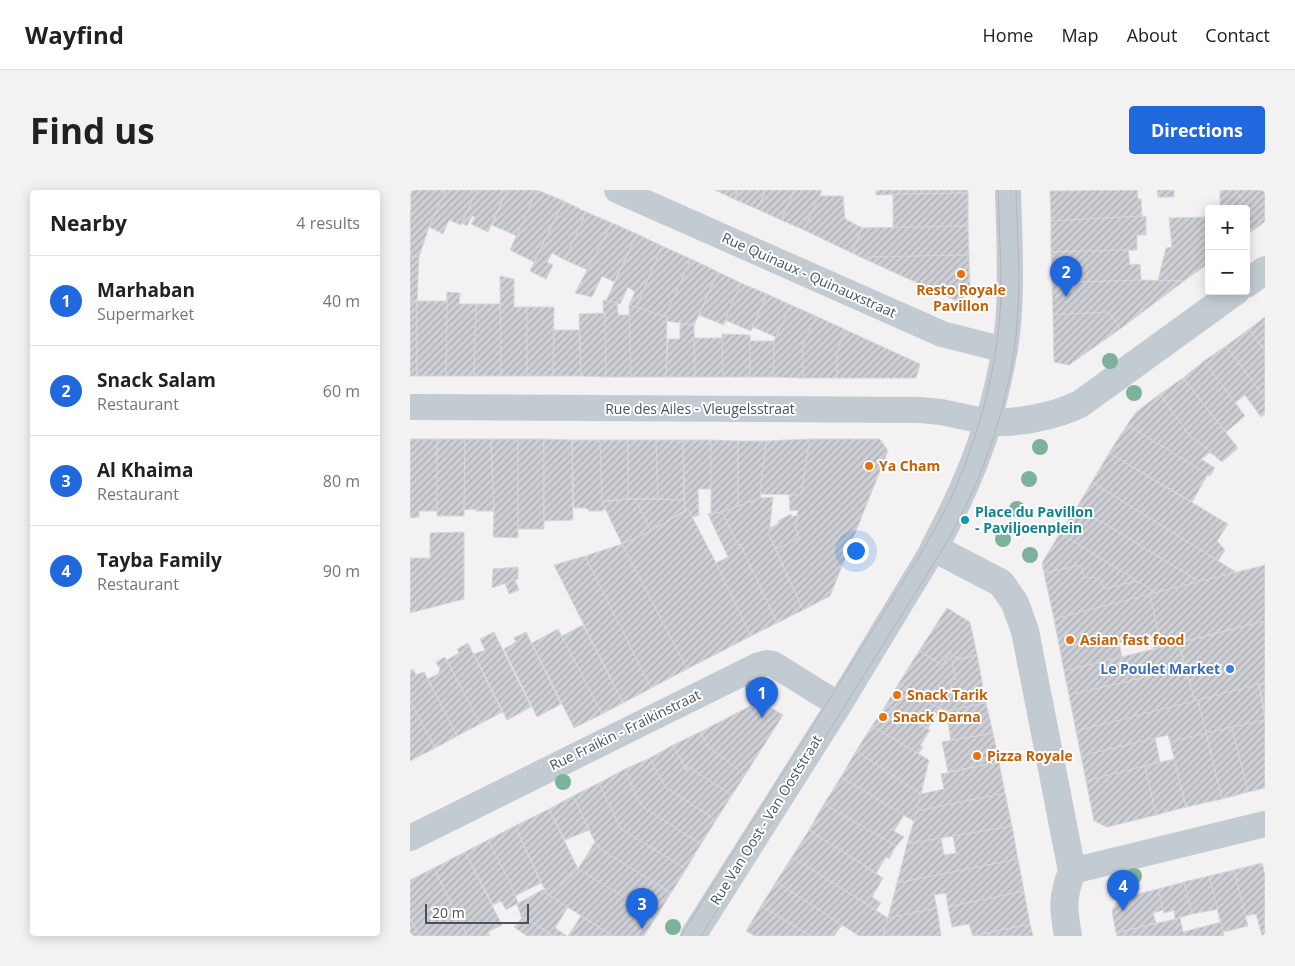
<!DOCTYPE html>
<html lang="en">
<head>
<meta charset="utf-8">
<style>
  body { margin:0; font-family:"Open Sans",sans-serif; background:#f2f2f2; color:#202124 }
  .controls { position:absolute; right:15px; top:15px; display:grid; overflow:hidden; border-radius:5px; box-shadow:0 2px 12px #0003 }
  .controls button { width:45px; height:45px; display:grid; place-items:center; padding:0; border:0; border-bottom:1px solid #e0e0e0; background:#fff; color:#202124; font:25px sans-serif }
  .scale { position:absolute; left:15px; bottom:12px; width:104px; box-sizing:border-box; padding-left:5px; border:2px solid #49535d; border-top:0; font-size:14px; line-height:18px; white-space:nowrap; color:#49535d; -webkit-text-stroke:4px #fff; paint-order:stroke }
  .you { position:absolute; left:445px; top:360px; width:18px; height:18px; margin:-12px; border:4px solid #fff; border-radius:50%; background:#1a73e8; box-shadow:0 0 0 8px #1a73e833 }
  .badge { display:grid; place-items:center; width:32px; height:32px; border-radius:50%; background:#2068dd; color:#fff; font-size:16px; font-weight:700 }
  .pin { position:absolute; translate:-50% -41px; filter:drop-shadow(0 1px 2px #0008) }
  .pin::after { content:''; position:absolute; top:26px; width:18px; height:15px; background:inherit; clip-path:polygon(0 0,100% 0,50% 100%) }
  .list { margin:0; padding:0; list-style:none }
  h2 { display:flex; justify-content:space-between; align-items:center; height:65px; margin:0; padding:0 20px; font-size:21px }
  h2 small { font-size:16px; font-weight:400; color:#757577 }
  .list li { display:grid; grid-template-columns:32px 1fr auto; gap:15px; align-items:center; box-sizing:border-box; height:90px; padding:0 20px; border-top:1px solid #e0e0e0 }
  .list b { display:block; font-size:19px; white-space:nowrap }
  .list p { margin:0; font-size:16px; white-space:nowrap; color:#757577 }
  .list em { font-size:16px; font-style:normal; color:#757577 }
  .map { position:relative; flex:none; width:855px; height:746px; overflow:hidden; border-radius:5px }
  header { display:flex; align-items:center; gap:30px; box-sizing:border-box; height:70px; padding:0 25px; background:#fff; border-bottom:1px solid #e0e0e0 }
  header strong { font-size:24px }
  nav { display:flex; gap:28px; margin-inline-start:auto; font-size:18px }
  .intro { display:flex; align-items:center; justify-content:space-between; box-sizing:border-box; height:120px; padding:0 30px }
  h1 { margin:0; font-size:35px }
  .button { padding:12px 22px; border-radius:5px; background:#2068dd; color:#fff; font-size:18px; font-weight:700 }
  main { display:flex; gap:30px; padding:0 30px }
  aside { flex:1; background:#fff; border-radius:5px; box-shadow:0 2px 12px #0003 }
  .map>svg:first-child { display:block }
  .building { fill:url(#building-hatch); stroke:#d5d6dc }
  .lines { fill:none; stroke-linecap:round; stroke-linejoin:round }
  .minor { stroke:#c2cad2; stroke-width:26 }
  .tertiary { stroke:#c2cad2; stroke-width:28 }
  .tram { stroke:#b3b5ba; stroke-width:1 }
  .tree { fill:#7cb19a }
  .food-dot { fill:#e8710a; stroke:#fff; stroke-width:2 }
  .culture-dot { fill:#0f9aa8; stroke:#fff; stroke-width:2 }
  .shop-dot { fill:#3f7fe0; stroke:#fff; stroke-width:2 }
  .labels { text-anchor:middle; stroke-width:4; stroke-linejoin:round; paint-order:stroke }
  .street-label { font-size:14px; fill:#49535d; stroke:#fff }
  .food-label { font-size:14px; font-weight:bold; fill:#c56008; stroke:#fff; text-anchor:start }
  .culture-label { font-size:14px; font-weight:bold; fill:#0d838f; stroke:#fff; text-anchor:start }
  .shop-label { font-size:14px; font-weight:bold; fill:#366cbe; stroke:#fff; text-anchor:end }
</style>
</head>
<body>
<header>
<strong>Wayfind</strong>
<nav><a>Home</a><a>Map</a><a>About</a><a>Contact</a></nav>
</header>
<div class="intro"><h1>Find us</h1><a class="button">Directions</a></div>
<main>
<aside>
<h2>Nearby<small>4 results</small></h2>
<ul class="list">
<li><span class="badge">1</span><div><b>Marhaban</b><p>Supermarket</p></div><em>40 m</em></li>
<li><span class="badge">2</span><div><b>Snack Salam</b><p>Restaurant</p></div><em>60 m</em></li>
<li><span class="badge">3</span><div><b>Al Khaima</b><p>Restaurant</p></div><em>80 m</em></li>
<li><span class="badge">4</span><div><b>Tayba Family</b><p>Restaurant</p></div><em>90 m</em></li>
</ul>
</aside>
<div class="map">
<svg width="855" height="746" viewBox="0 0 855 746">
  <defs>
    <pattern id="building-hatch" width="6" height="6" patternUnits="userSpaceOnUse" patternTransform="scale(1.25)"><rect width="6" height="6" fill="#cecfd5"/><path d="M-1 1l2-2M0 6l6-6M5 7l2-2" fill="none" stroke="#a9abb0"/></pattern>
  </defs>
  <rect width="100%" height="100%" fill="#f3f1f1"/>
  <g class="building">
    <path d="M1,0H36L19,37L9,67L0,66Z"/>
    <path d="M36,0H67L51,35L39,30L33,44L19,37Z"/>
    <path d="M67,0H97L78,42L61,34L65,27L62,26L57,36L52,33Z"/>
    <path d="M97,0H127L107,46L82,35Z"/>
    <path d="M127,0L154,11L124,72L100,60Z"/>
    <path d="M305,0H328L324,9Z"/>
    <path d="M328,0H356L347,19L324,9Z"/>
    <path d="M356,0H385L371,30L347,19Z"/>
    <path d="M385,0H412L394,40L371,30Z"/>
    <path d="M466,0H558V3L466,5Z"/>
    <path d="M727,0L728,9H731L732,26L641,31L640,1Z"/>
    <path d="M747,0H764V7H748Z"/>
    <path d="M812,0H825L852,34L836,45V19H810V1Z"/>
    <path d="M825,0H855V31L852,34Z"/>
    <path d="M558,3V36L483,38V4Z"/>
    <path d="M409,6H433L435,29L452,38L442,63L394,40Z"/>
    <path d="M154,11L176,22L155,70L142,63L137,72L143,75L136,89L120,81Z"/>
    <path d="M176,22L202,33L178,80L155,70Z"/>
    <path d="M736,26V45H727V60L641,62V31Z"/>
    <path d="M799,27V73L774,91L748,90L756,58L762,57L759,28Z"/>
    <path d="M202,33L227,44L204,92L192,86L182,107L165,103Z"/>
    <path d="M558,36L559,65L458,67L457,70L442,63L452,38Z"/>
    <path d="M227,44L252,56L226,118L219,115L225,102L218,97L210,114L196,111Z"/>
    <path d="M252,56L281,69L255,127L226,118Z"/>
    <path d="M718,60L720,75L730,74L731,90L642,93L641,62Z"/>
    <path d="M559,65L560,101L549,112L457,70L458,67Z"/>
    <path d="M0,66L9,67L7,111H0Z"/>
    <path d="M281,69L308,82L284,135L257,131V127H255Z"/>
    <path d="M308,82L331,93L314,135L289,125Z"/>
    <path d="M90,86L104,89V117H117V186H91Z"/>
    <path d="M731,90L774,91L710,139L698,122L643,125L642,93Z"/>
    <path d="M331,93L357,104L341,141L315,130Z"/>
    <path d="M37,102L50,103L49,114H66L64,186H36Z"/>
    <path d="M357,104L381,115L366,147L343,137Z"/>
    <path d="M193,110L207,113L208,125H220L221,187H196Z"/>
    <rect x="0" y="111" width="7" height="75"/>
    <path d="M7,111H37L36,186H7Z"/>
    <path d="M66,114H90L91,186H64Z"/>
    <path d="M219,115L257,127L256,187H221Z"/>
    <path d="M381,115L406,126L393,155V188L363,187L364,151Z"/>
    <path d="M117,117H144L143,186H117Z"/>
    <path d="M698,122L710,139L659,175L644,172L643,125Z"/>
    <path d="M195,123L196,187L171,186L169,124Z"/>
    <path d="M406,126L436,140L427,161V188H393V155Z"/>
    <path d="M855,127V161L839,139Z"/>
    <path d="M270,134L284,135L285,187H256L258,149H270Z"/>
    <path d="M839,139L855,161V208L816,156Z"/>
    <path d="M144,140H169L171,186H143Z"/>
    <path d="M436,140L510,174L506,188H427V161Z"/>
    <path d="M312,144L340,145V187H313Z"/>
    <path d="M284,148H312L313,187H285Z"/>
    <path d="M340,151H364L363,187H340Z"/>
    <path d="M816,156L855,208V224L851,227L835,205L825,213L794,171Z"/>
    <path d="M794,171L835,226L816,242L773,188Z"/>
    <path d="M773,188L828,258L812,272L779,245L750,204Z"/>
    <path d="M750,204L779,245L801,262L791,269L805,278L800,286L717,235L726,222Z"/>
    <path d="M717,235L798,284L782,312L699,263Z"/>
    <path d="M0,249H27V321H9V327L0,328Z"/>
    <path d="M27,249H55L54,326H27Z"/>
    <path d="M55,249H81L84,321H66V319L54,320Z"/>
    <path d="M81,249H108V348L83,347L84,321Z"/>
    <rect x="108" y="249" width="26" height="90"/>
    <path d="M134,249L162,250L163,330L134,331Z"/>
    <path d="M400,249L391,305L350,304L356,251Z"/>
    <path d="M400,249H470L478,261L420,406L393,420L366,359L389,348L385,337L388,320L380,321L379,305H391Z"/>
    <path d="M162,250H190L192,311L196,318L192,321H179L176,318H164Z"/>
    <path d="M190,250H218V309L192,311Z"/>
    <path d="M218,250H246L248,309H218Z"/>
    <path d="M246,250H273L274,310L248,309Z"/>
    <path d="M273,250H301L302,299H288L289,325L282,327L278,319L275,320Z"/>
    <path d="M301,250L328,251V316L312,322L301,324Z"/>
    <path d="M328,251H356L350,304L351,308L328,316Z"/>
    <path d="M699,263L818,334L807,351L815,360L808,371L682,292Z"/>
    <path d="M682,292L808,371L826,382L790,392L667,317Z"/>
    <path d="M363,307L359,345L393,420L367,433L330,354L328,355L312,322L351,308Z"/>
    <path d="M218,309H225L241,341L212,354L192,312Z"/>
    <path d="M225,309L274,310L275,320L241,341Z"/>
    <path d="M667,317L790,392L746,403L650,343Z"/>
    <path d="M278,319L306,373L341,446L277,479L212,354L241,341Z"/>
    <path d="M312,322L328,355L330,354L367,433L341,446L306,373L318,367L298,324Z"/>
    <path d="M381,324L382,327L388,325L385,337L389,348L366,359L359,345L360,338L369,333L368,331Z"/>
    <path d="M54,342V409L0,423V368H20V343Z"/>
    <path d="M650,343L727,391L694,399L692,392L684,387L674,388L671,375L634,383L632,373Z"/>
    <path d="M212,354L277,479L241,498L175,366Z"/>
    <path d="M175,366L241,498L213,513L144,375Z"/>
    <path d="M671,375L674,388L684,387L692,392L694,399L727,391L746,403L644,429L634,383Z"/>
    <path d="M855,375V431L751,457L740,404Z"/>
    <path d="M108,377V389L82,398L83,379Z"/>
    <path d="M105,390L109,400L99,404L95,393Z"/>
    <path d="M740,404L751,457L744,459L740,444L709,453L712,467L654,481L644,429Z"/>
    <path d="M537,418L560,432L567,465L549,469L540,463L532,475L509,461Z"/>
    <path d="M855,431V493L785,511L769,453Z"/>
    <path d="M173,435L213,513L192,524L152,446Z"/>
    <path d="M148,439L192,524L164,538L122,453Z"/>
    <path d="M84,442L121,517L97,530L64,464L75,460L70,449Z"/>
    <path d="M116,442L151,514L127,527L94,459L106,452L104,448Z"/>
    <path d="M58,453L92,522L70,534L37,470L49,463L47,459Z"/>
    <path d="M769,453L775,478L659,505L654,481Z"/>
    <path d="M509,461L532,475L540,463L549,469L542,471L546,489L540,490L542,499L534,500L530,518L524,516L489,493Z"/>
    <path d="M567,465L576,513L536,521L530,518L534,500L542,499L540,490L546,489L542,471Z"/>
    <path d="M35,467L70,534L47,546L18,489L28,484L30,479L26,472Z"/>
    <path d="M775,478L785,511L666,541L659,505Z"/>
    <path d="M3,479L6,485L14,482L47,546L25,558L0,511V481Z"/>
    <path d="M489,493L524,516L530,518L518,538L476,515Z"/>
    <path d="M855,493V524L849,494Z"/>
    <path d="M849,494L855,530L796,543L788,510Z"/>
    <path d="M788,510L796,543L760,552L758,545L671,566L666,541Z"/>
    <path d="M0,511L25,558L0,571Z"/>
    <path d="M350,511L373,525L335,585L300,558L290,542Z"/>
    <path d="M576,513L583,543L541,551L536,521Z"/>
    <path d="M476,515L520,540L510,556L513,557L508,564L462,536Z"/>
    <path d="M855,530V598L838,602L822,537Z"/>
    <path d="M462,536L519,570L511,604L446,561Z"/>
    <path d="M822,537L838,602L812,609L796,543Z"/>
    <path d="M290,542L300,558L335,585L322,605L277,576L276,580L263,555Z"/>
    <path d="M583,543L589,572L538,582L532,552Z"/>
    <path d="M796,543L812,609L776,617L760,552Z"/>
    <path d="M745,548L750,572L676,591L671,566Z"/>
    <path d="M263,555L276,580L277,576L322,605L306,630L255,597L240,568Z"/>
    <path d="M446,561L511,604L505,632L431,587Z"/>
    <path d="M240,568L255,597L306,630L291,654L234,618L228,610L215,579Z"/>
    <path d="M764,569L776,617L746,625L735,576Z"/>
    <path d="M589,572L595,603L507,621L511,604L534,599L531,584Z"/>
    <path d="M735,576L746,625L697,637L684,631L676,591Z"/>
    <path d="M215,579L228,610L234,618L291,654L276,679L211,639L189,593Z"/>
    <path d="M431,587L494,625L484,641L494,647L486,656L414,614Z"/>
    <path d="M189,593L211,639L276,679L261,703L190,659L185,652L163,606Z"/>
    <path d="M595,603L602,636L497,654L507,621Z"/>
    <path d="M163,606L179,640L155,650L139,619Z"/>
    <path d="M414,614L486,656L479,669L476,667L466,683L399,640Z"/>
    <path d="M139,619L168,679L140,706L137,704L105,636Z"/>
    <path d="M105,636L131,693L105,706L100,693L78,650Z"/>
    <path d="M602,636L608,669L487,693L497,654L531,648L534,665L546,663L543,646Z"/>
    <path d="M399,640L473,688L462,707L471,713L466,720L382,667Z"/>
    <path d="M78,650L100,693L108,713L96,720L91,711L83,715L55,662Z"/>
    <path d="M185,652L190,659L261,703L246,727L168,679Z"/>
    <path d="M55,662L92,735L78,742L80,746H57L24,678Z"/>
    <path d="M382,667L478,728L473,746H449L366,692Z"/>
    <path d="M608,669L614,701L538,717L536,703L524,705L527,718L478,728L487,693Z"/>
    <path d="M852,673L855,685V745L852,746L846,724L835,726L824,680Z"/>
    <path d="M24,678L57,746H9L0,728V690Z"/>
    <path d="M168,679L246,727L234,746H203L140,706Z"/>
    <path d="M824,680L838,736L813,742L799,686Z"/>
    <path d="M799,686L808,719L782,724L774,692Z"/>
    <path d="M366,692L432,735L424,746H401L351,716Z"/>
    <path d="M774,692L782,724L765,729L764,720L754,723L748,699Z"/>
    <path d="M134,699L137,704L158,717L145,738L157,746H144L113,727L112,729L107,714Z"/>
    <path d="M748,699L753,720L743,723L746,733L706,743L702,721L708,709Z"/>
    <path d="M614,701L620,734L563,746L559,734L542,737L538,717Z"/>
    <path d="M351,716L401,746H345L336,741Z"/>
    <path d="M527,718L531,746H473L478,728Z"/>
    <path d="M171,726L203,746H158Z"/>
    <path d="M113,727L143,746H117L104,737Z"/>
    <path d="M0,728L9,746H0Z"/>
    <path d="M770,728L773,742L811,732L814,746H707L706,743Z"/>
    <path d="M620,734L623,746H563Z"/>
  </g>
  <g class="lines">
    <g class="minor">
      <path d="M207,0L532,144L595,160"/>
      <path d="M0,217L510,220L531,222L578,232C587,200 595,168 598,134C602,90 599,44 598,0"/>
      <path d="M0,648L349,475L357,473L363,474L429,515"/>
      <path d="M662,681L855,634"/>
      <path d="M283,746L429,515L524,358"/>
    </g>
    <g class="tertiary">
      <path d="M836,94L855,80"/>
      <path d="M658,746C653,718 652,708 662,681L615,441L605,413L591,393L524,358C546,317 565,277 578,232C605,234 646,226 670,214L826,101"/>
    </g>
    <g class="tram">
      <path d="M271,746L516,355C524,339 534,324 541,308C570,244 589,173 591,103C591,68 589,34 588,0"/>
      <path d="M291,746L531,362C539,347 549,331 556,315C582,263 603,192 607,133C611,89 607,44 606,0"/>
    </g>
  </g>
  <g class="tree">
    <circle cx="700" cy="171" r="8"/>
    <circle cx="724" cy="203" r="8"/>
    <circle cx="630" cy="257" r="8"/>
    <circle cx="619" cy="289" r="8"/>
    <circle cx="607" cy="319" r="8"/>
    <circle cx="593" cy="349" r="8"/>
    <circle cx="620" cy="365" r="8"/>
    <circle cx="343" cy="498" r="8"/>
    <circle cx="153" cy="592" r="8"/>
    <circle cx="724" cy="686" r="8"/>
    <circle cx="263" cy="737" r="8"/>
  </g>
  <g class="food-dot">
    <circle cx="551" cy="84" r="5"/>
    <circle cx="459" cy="276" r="5"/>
    <circle cx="660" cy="450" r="5"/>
    <circle cx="487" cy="505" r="5"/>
    <circle cx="473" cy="527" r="5"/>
    <circle cx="567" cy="566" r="5"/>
  </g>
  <circle class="culture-dot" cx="555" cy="330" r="5"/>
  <circle class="shop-dot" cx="820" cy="479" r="5"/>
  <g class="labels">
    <g class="street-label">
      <text transform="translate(399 85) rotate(24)" y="5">Rue Quinaux - Quinauxstraat</text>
      <text x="290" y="224">Rue des Ailes - Vleugelsstraat</text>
      <text transform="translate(215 540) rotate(-26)" y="5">Rue Fraikin - Fraikinstraat</text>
      <text transform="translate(356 630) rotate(-58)" y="5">Rue Van Oost - Van Ooststraat</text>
    </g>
    <g class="food-label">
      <text x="551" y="105" text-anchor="middle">Resto Royale<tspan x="551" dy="16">Pavillon</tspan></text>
      <text x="469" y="281">Ya Cham</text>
      <text x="670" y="455">Asian fast food</text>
      <text x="497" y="510">Snack Tarik</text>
      <text x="483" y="532">Snack Darna</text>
      <text x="577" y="571">Pizza Royale</text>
    </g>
    <g class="culture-label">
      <text x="565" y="327">Place du Pavillon<tspan x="565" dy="16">- Paviljoenplein</tspan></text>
    </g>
    <g class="shop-label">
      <text x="810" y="484">Le Poulet Market</text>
    </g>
  </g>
</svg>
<div class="controls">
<button>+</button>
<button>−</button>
</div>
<div class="scale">20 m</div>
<div class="you"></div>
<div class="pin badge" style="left:352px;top:528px">1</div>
<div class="pin badge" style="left:656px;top:107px">2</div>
<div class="pin badge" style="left:232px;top:739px">3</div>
<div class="pin badge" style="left:713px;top:721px">4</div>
</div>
</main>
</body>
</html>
